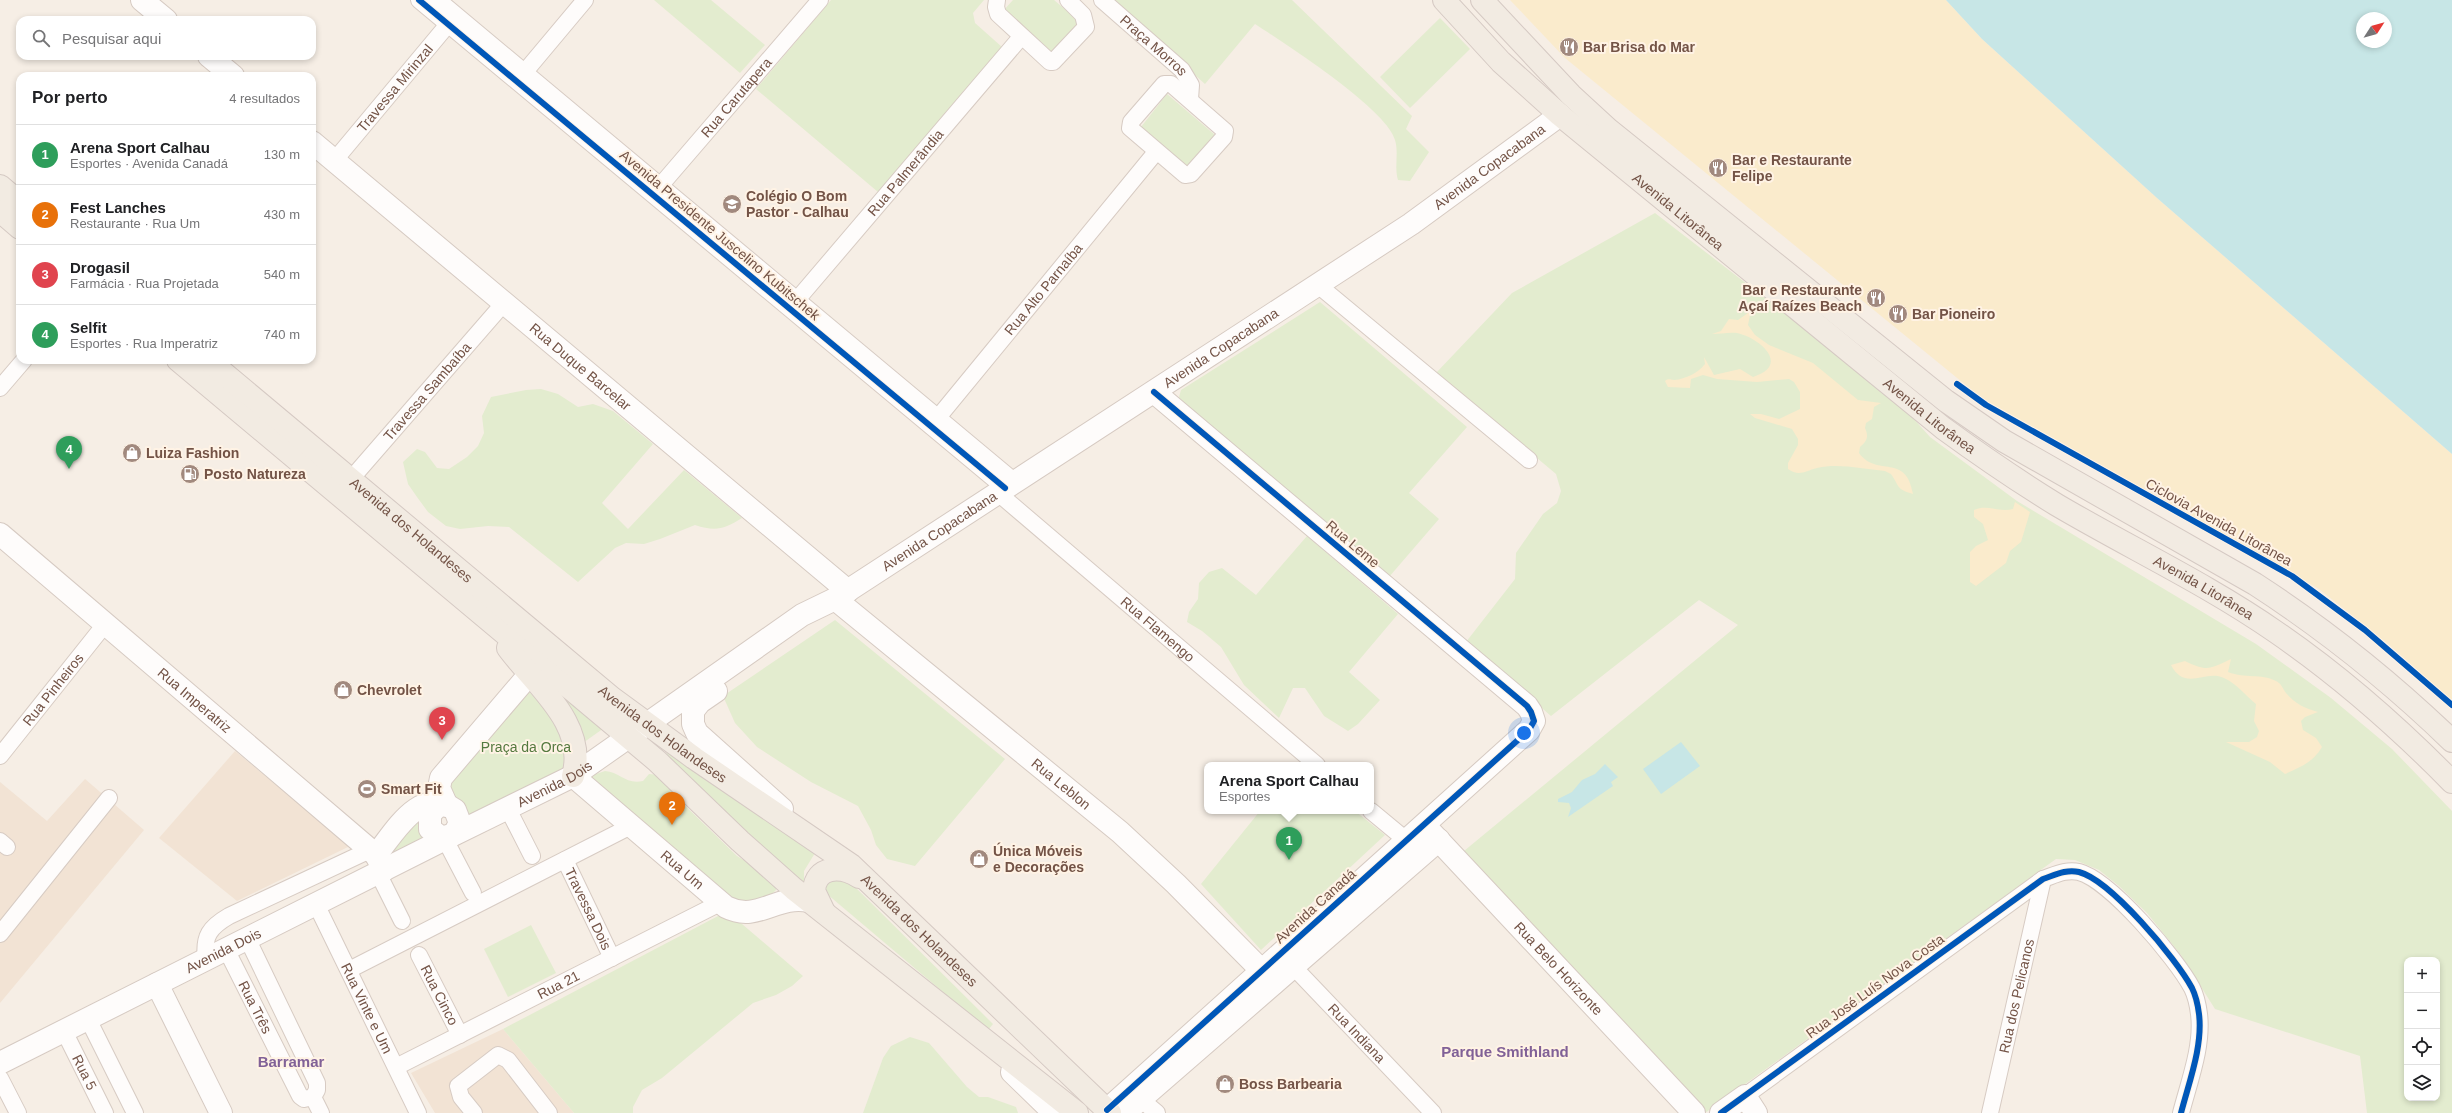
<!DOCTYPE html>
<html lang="pt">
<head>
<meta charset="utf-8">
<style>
  body { margin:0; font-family:Arial,sans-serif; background:#f6f6f6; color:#202124 }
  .controls { position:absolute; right:12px; bottom:12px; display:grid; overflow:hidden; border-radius:8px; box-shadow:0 2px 6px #0003 }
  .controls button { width:36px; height:36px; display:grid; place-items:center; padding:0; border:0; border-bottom:1px solid #e0e0e0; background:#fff; color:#202124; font:20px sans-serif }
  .compass { position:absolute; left:2356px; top:12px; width:36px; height:36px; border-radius:50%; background:#fff; box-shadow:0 2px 6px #0003; rotate:54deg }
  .you { position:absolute; left:1524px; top:733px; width:14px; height:14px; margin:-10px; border:3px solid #fff; border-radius:50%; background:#1a73e8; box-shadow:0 0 0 6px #1a73e833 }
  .badge { display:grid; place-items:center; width:26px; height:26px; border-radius:50%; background:#db2777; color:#fff; font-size:13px; font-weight:700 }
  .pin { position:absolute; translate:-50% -33px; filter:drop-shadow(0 1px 2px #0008) }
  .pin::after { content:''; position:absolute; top:21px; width:14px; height:12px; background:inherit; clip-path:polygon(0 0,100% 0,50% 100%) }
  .popup { position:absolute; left:1204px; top:762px; width:170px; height:52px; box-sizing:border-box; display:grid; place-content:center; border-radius:8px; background:#fff; filter:drop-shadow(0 1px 3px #0005); font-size:13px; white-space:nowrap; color:#757577 }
  .popup b { font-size:15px; color:#202124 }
  .popup::after { content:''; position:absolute; left:50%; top:100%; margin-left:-8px; border:8px solid transparent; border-top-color:#fff }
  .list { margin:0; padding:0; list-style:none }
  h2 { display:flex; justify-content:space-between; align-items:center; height:52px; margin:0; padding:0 16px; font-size:17px }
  h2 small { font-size:13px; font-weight:400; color:#757577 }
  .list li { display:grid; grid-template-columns:26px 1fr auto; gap:12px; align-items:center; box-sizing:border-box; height:60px; padding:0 16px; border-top:1px solid #e0e0e0 }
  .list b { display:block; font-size:15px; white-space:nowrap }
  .list p { margin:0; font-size:13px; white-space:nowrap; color:#757577 }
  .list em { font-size:13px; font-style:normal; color:#757577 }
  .icon { flex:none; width:22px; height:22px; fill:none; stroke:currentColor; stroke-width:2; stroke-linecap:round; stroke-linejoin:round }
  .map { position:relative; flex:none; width:2452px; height:1113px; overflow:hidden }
  .search { position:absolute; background:#fff; box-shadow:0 2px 6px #0003; left:16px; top:16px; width:300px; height:44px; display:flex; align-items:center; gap:10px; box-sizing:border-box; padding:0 14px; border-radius:12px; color:#757577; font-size:15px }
  .panel { position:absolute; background:#fff; box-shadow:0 2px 6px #0003; left:16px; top:72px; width:300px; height:292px; border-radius:12px }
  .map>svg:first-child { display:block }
  .residential { fill:#f2e3d4 }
  .green { fill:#e3eccf; fill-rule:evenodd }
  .sand { fill:#faebcc }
  .water { fill:#c7e6e6; fill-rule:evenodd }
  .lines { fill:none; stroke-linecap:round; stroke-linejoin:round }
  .street-casing { stroke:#d7cbc3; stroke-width:18 }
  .secondary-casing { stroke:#d6cac2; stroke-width:24 }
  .primary-casing { stroke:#d5c9c3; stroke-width:24 }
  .street { stroke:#fefcfb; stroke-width:16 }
  .secondary { stroke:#fefcfb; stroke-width:22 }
  .primary { stroke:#f2ebe2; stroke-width:22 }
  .cycleway-casing { stroke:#fff3e5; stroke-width:8 }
  .cycleway { stroke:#0057b8; stroke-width:6 }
  .labels { text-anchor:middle; stroke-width:4; stroke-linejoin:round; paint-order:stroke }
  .street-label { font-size:14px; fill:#735346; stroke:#fff3e5 }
  .poi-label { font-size:14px; font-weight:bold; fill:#735346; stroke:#fff3e5; text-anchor:start }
  .park-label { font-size:14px; fill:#54793e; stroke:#fff3e5 }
  .neighbourhood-label { font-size:15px; font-weight:bold; fill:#816197; stroke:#fff3e5 }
</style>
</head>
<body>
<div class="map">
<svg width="2452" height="1113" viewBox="0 0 2452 1113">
  <rect width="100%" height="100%" fill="#f6eee5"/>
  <g class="residential">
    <path d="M235,751L350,846L237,901L159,838Z"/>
    <path d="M85,779L144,830L0,1003V782L47,821Z"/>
    <path d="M503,1029L574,1113H435L411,1073Z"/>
  </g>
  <g class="green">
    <path d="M654,0H711L765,45L740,73Z"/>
    <path d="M831,0H984L973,13L975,23L1002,47L878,192L756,89Z"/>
    <path d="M1013,0H1054L1079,21L1052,54L1003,11Z"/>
    <path d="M1111,0H1292L1412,116L1406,129L1429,152L1410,181L1398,180C1394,167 1399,153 1395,140C1387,109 1284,43 1255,24L1205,84Z"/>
    <path d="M1440,18L1470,49L1410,108L1380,77Z"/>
    <path d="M1167,94L1215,135L1189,168L1141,127Z"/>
    <path d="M1655,213L1896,399L1930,437L2017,501L2256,644L2331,698L2392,749L2452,811V1113H2367L2360,1056L2215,1009L2181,955L2147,913L2119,886L2099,870L2075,860L2056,859L1705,1113L1464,851L1738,625L1699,600L1551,716L1466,642L1515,579L1516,553L1543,514L1557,503L1561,491L1556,474L1436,373L1512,293ZM2407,960H2437V1098H2407Z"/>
    <path d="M1320,302L1467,427L1409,493L1439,519L1389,577L1181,403L1179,397L1181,390Z"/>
    <path d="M541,389L558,394L578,407L593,404L613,411L653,444L602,503L628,529L684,470L742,518C724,529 716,532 695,525L660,539L644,544L626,543L615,548L578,582L509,527L488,526L460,529L446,526L428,512L417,497L408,484L403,462L417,449L425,452L437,468L449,469L467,457L478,446L484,433L482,416L491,397L526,390Z"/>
    <path d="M1307,536L1398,614L1349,672L1380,700L1358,724L1348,731L1324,716L1305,688H1293L1279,718L1244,685L1221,647L1202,631L1187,622L1189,612L1198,599L1199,583L1209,572L1222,568L1256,595Z"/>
    <path d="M835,620L1005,759L915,866L887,859L876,845L871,830L858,806L811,782L757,747L735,723L723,696Z"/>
    <path d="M550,683L604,728L580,745Z"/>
    <path d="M527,690L541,703L563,735L569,761L560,773L467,817L444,783Z"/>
    <path d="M666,750L815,853L804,871V887L669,761Z"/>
    <path d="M605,771C620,772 626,785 643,781L649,774C662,774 670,786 675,796L737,856L760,870L776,886V890L765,901L734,905L591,778L593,775Z"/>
    <path d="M1260,811H1355L1385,835L1261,950L1201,884Z"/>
    <path d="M416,820L430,837L391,855L388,852Z"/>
    <path d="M830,879L848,880L993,1024L988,1030L827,894L825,888Z"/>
    <path d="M720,915L742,924L803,976L792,986L776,995L753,1003L662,1078L642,1090L633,1107V1113H574L503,1029Z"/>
    <path d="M531,925L556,973L508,997L484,949Z"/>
    <path d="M910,1037L929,1043L967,1087L979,1097H988L1016,1107L1018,1113H863L883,1058L891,1046Z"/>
  </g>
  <g class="sand">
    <path d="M1510,0H1946L1982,39L2157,198L2452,454V701L2388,644L2319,589L1989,404L1565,58Z"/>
    <path d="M1765,301L1761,308L1750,315L1748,325L1755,335L1769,345L1813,363L1858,400L1881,403L1874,407L1872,419L1866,423L1865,428C1869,437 1867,441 1860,447L1859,453C1877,478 1906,452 1913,494C1896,489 1900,487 1891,474L1885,471C1862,469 1839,463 1817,468C1805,471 1799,477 1788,469V463L1798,445V439L1792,429L1755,418L1750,414H1761L1779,419L1800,409V392L1794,382L1789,379L1757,382L1717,379L1703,375L1691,379L1690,388L1668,387L1665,381C1669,378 1670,380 1674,380C1686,379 1698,373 1705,364L1704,357L1714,375L1740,369L1753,377C1791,365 1760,338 1737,333C1729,332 1719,334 1712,334L1721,331L1729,319L1738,320Z"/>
    <path d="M2015,502L2030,512L2021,542L2010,551L2006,563L1976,586L1970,582V552L1976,546L1988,540L1983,524L1974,517V510C1988,504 2000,513 2013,509Z"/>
    <path d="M2231,659L2228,672C2246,679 2260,673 2276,681C2281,683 2283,689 2286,693C2295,704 2305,708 2318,712L2305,717L2301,721L2303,730L2316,738L2322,747C2313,762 2301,767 2285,774L2270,762L2226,742H2249L2257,737L2259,731L2254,721L2256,704C2247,697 2236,683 2224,678C2205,669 2185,692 2171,665L2185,661C2207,672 2210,669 2231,659Z"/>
  </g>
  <g class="water">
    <path d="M1946,0H2452V454L2157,198L1982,39ZM2362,18H2386V42H2362Z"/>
    <path d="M1681,742L1700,766L1661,794L1643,769Z"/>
    <path d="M1605,764L1618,777L1611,782L1613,786L1568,817L1571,808L1569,803L1558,802V799L1572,792L1582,780L1595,774Z"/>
  </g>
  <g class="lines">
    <g class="street-casing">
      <g id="street">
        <path d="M419,0L1005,488"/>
        <path d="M438,0L1015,482"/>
        <path d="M997,0L996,7L998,14L1050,62H1053L1086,27L1083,15L1068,0"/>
        <path id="s1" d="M1102,0L1182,70L1191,85L1190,99"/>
        <path d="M518,80L585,0"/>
        <path d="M1164,84H1171L1225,131L1224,137L1191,174L1185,175L1130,128L1131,122Z"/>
        <path id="s2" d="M334,161L455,16"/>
        <path id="s3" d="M654,193L820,0"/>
        <path d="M1318,285L1529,460"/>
        <path id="s4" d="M790,308L1021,37"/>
        <path d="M0,388L24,360"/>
        <path id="s5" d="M931,426L1156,152"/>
        <path id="s6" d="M351,479L504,303"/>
        <path id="s7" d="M998,493L1317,765"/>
        <path id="s8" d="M0,756L106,623"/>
        <path d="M508,809L532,856"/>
        <path d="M1371,811L1406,840"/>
        <path d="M447,838L449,847L473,893"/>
        <path d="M0,841L7,847"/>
        <path id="s9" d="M565,860L612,958"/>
        <path d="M378,873L402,921"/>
        <path id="s10" d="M316,904L418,1113"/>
        <path d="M0,934L109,798"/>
        <path id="s11" d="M226,949L300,1096L304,1099L313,1097L317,1090V1083L247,938"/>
        <path id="s12" d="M419,955L460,1035"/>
        <path d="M206,959C203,936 210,927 229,916L370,850"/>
        <path id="s13" d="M1287,960L1433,1113"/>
        <path d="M349,970L631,826"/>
        <path d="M88,1019L135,1113"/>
        <path id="s14" d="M64,1031L105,1113"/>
        <path id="s15" d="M396,1067L720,903"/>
        <path d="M0,1078L18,1113"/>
        <path d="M1132,1092L1157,1113"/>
        <path d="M1745,1096L2043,879C2055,875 2066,869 2079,872C2110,880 2176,958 2192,988C2196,996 2198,1006 2199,1014C2203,1046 2189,1082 2181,1113"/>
        <path d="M313,1097L321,1113"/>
        <path d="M474,1113L461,1097L458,1086L498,1055L508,1060L549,1113"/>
        <path id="s16" d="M1990,1113L2043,879"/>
      </g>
    </g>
    <g class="secondary-casing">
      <g id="secondary">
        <path d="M142,0L166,20"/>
        <path d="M209,56L233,76"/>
        <path id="s17" d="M312,142L848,591"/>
        <path id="s18" d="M0,534L376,855L384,870"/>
        <path id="s19" d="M835,599L1120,832L1176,884L1274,983"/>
        <path d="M716,691L700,702L693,711V724L697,733L782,809"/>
        <path id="s20" d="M573,776L726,907C758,923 776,894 809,901"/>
        <path d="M447,806L439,788L441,778L539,663L540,659"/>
        <path id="s21" d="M1428,829L1694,1113"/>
        <path id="s22" d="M451,836L573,776L802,615L835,599L1411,224L1560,115"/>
        <path d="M376,855C395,832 420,785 455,810L460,823L454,834L442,838L430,829V814L437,807L442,805"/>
        <path d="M157,984L221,1113"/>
        <path id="s23" d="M0,1063L447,838"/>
        <path d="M1012,1072L1047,1106L1051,1113"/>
        <path d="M1107,1110L1529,730L1534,721L1531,712L1527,706L1154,392"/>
        <path d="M1127,1111L1439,840"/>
        <path d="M1721,1113L1745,1096L1756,1113"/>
      </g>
    </g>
    <g class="primary-casing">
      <g id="primary">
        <path id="s24" d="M1444,0L1501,62L1560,115L1943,428C1980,455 2018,481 2057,505C2130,548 2207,584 2276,632C2340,676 2398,727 2452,782"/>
        <path d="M1482,0L1571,95L1608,129L1946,401L2004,441L2255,584C2326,630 2391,682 2452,741"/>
        <path d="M0,186L20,203"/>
        <path d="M0,211L20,228"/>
        <path d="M178,360L657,761L740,841L794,889L1077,1113"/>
        <path id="s25" d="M208,360L612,698L694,758L851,865L1110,1113"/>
        <path d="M508,648C535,685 588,724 573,776"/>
        <path d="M824,912L814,891C815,865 842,866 859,877"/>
      </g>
    </g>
    <use href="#street" class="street"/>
    <use href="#secondary" class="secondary"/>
    <use href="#primary" class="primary"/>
    <g class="cycleway-casing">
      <g id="cycleway">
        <path d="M419,0L1005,488"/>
        <path d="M1957,384L1986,405L2292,576L2365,630L2452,705"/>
        <path d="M1107,1110L1529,730L1534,721L1531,712L1527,706L1154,392"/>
        <path d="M1721,1113L2043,879C2055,875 2066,869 2079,872C2110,880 2176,958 2192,988C2196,996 2198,1006 2199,1014C2203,1046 2189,1082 2181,1113"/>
      </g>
    </g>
    <use href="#cycleway" class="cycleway"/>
  </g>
  <defs>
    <g id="restaurant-disc" transform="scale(1)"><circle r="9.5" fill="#a1897e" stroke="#fff3e5"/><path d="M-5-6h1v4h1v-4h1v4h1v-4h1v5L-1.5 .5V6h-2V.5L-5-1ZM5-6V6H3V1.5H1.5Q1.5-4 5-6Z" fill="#fff"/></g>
    <g id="school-disc" transform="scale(1)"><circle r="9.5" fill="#a1897e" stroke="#fff3e5"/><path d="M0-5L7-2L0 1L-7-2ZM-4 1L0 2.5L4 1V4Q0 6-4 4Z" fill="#fff"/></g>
    <g id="shop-disc" transform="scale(1)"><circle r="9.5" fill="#a1897e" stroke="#fff3e5"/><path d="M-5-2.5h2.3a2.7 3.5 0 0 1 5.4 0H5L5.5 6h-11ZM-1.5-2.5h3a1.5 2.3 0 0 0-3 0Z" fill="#fff"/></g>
    <g id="fuel-disc" transform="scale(1)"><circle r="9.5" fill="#a1897e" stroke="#fff3e5"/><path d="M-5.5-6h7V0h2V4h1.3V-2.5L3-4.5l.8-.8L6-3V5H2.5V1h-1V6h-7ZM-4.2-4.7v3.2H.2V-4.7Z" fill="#fff"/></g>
    <g id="stadium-disc" transform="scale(1)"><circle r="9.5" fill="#a1897e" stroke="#fff3e5"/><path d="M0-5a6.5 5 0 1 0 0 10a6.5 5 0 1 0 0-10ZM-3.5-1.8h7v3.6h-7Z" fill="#fff"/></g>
  </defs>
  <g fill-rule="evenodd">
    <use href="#restaurant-disc" x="1569" y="47"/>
    <use href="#restaurant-disc" x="1718" y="168"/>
    <use href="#school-disc" x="732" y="204"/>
    <use href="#restaurant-disc" x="1876" y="298"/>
    <use href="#restaurant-disc" x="1898" y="314"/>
    <use href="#shop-disc" x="132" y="453"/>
    <use href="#fuel-disc" x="190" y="474"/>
    <use href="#shop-disc" x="343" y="690"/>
    <use href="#stadium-disc" x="367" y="789"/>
    <use href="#shop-disc" x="979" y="859"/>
    <use href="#shop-disc" x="1225" y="1084"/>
  </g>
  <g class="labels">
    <g class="street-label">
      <text dy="5" stroke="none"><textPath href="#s1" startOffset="69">Praça Morros</textPath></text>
      <text dy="5" stroke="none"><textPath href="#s2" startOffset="95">Travessa Mirinzal</textPath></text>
      <text dy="5" stroke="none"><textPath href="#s3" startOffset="126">Rua Carutapera</textPath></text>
      <text dy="5" stroke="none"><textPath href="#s22" startOffset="1237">Avenida Copacabana</textPath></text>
      <text dy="5" stroke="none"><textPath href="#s4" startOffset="178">Rua Palmerândia</textPath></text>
      <text dy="5" stroke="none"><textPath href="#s24" startOffset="316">Avenida Litorânea</textPath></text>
      <text transform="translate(720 235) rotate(40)" y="5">Avenida Presidente Juscelino Kubitschek</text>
      <text dy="5" stroke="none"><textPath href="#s5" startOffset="177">Rua Alto Parnaíba</textPath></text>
      <text dy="5" stroke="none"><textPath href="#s22" startOffset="913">Avenida Copacabana</textPath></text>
      <text dy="5" stroke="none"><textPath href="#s17" startOffset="350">Rua Duque Barcelar</textPath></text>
      <text dy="5" stroke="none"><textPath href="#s6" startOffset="116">Travessa Sambaíba</textPath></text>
      <text dy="5" stroke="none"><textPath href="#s24" startOffset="640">Avenida Litorânea</textPath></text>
      <text transform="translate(2219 522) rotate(29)" y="5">Ciclovia Avenida Litorânea</text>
      <text dy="5" stroke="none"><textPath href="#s25" startOffset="265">Avenida dos Holandeses</textPath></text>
      <text dy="5" stroke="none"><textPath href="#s22" startOffset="577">Avenida Copacabana</textPath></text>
      <text transform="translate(1353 544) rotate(40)" y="5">Rua Leme</text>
      <text dy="5" stroke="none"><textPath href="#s24" startOffset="964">Avenida Litorânea</textPath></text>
      <text dy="5" stroke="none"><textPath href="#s7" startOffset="210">Rua Flamengo</textPath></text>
      <text dy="5" stroke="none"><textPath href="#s8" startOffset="85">Rua Pinheiros</textPath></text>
      <text dy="5" stroke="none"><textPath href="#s18" startOffset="256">Rua Imperatriz</textPath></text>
      <text dy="5" stroke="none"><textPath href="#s25" startOffset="589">Avenida dos Holandeses</textPath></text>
      <text dy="5" stroke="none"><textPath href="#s22" startOffset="116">Avenida Dois</textPath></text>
      <text dy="5" stroke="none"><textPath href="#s19" startOffset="292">Rua Leblon</textPath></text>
      <text dy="5" stroke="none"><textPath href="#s20" startOffset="144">Rua Um</textPath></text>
      <text transform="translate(1315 906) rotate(-42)" y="5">Avenida Canadá</text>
      <text dy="5" stroke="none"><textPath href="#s9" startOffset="54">Travessa Dois</textPath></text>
      <text dy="5" stroke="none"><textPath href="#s25" startOffset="913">Avenida dos Holandeses</textPath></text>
      <text dy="5" stroke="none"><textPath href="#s23" startOffset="250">Avenida Dois</textPath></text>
      <text dy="5" stroke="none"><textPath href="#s21" startOffset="191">Rua Belo Horizonte</textPath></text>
      <text dy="5" stroke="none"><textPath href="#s15" startOffset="182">Rua 21</textPath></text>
      <text transform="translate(1875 986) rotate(-36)" y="5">Rua José Luís Nova Costa</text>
      <text dy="5" stroke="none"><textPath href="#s12" startOffset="45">Rua Cinco</textPath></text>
      <text dy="5" stroke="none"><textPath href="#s16" startOffset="120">Rua dos Pelicanos</textPath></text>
      <text dy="5" stroke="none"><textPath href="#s11" startOffset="65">Rua Três</textPath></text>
      <text dy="5" stroke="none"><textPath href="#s10" startOffset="116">Rua Vinte e Um</textPath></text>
      <text dy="5" stroke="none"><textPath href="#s13" startOffset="101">Rua Indiana</textPath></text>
      <text dy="5" stroke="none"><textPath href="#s14" startOffset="46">Rua 5</textPath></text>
    </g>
    <g class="poi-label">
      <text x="1583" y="52">Bar Brisa do Mar</text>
      <text x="1732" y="165">Bar e Restaurante<tspan x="1732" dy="16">Felipe</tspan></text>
      <text x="746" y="201">Colégio O Bom<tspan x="746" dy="16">Pastor - Calhau</tspan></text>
      <text x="1862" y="295" text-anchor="end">Bar e Restaurante<tspan x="1862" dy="16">Açaí Raízes Beach</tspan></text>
      <text x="1912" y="319">Bar Pioneiro</text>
      <text x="146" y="458">Luiza Fashion</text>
      <text x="204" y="479">Posto Natureza</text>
      <text x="357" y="695">Chevrolet</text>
      <text x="381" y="794">Smart Fit</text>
      <text x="993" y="856">Única Móveis<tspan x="993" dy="16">e Decorações</tspan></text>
      <text x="1239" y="1089">Boss Barbearia</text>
    </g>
    <g class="park-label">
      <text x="526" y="752">Praça da Orca</text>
    </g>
    <g class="neighbourhood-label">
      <text x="1505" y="1057">Parque Smithland</text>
      <text x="291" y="1067">Barramar</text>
    </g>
  </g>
</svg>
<div class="controls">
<button>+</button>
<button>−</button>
<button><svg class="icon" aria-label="locate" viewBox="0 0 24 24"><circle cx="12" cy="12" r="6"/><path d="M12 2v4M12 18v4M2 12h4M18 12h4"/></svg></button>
<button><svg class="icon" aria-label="layers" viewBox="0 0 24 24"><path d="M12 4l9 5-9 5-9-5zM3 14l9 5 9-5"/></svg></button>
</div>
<svg class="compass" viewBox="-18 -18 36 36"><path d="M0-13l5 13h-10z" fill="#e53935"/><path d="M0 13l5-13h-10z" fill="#757577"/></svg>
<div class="you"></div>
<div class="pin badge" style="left:1289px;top:860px;background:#2e9e5b">1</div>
<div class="popup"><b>Arena Sport Calhau</b>Esportes</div>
<div class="pin badge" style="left:672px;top:825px;background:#e8710a">2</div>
<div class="pin badge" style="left:442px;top:740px;background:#e0444e">3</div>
<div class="pin badge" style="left:69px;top:469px;background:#2e9e5b">4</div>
<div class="search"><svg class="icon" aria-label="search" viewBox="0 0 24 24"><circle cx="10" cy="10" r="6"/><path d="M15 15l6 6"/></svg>Pesquisar aqui</div>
<section class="panel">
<h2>Por perto<small>4 resultados</small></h2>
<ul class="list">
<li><span class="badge" style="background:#2e9e5b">1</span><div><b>Arena Sport Calhau</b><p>Esportes · Avenida Canadá</p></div><em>130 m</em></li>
<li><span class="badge" style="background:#e8710a">2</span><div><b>Fest Lanches</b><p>Restaurante · Rua Um</p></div><em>430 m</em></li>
<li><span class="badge" style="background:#e0444e">3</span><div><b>Drogasil</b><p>Farmácia · Rua Projetada</p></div><em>540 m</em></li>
<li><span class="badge" style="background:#2e9e5b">4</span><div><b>Selfit</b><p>Esportes · Rua Imperatriz</p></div><em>740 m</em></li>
</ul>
</section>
</div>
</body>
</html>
